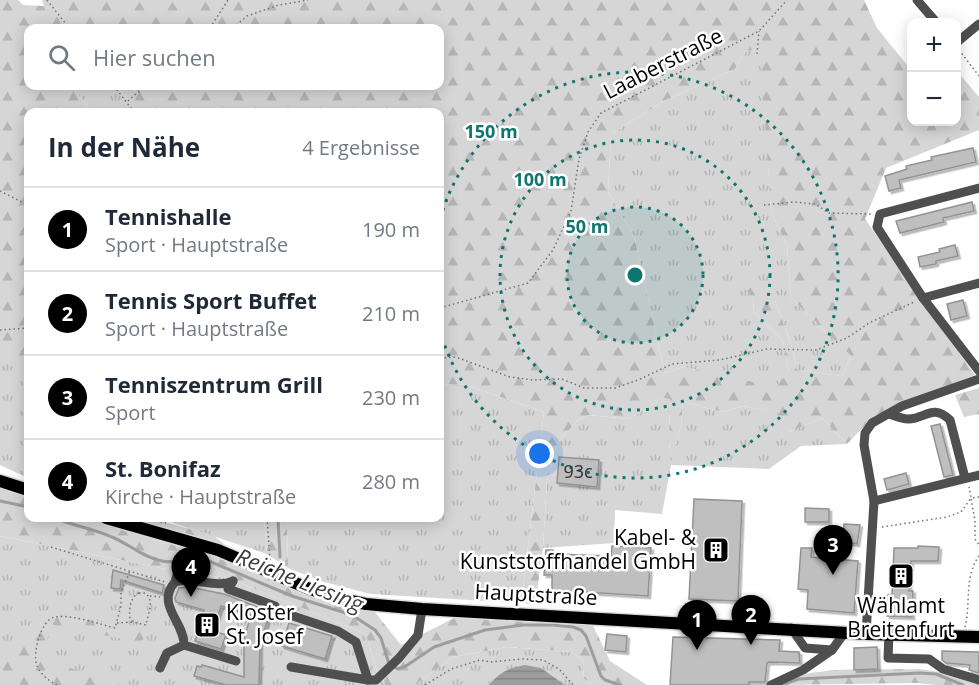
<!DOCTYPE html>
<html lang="de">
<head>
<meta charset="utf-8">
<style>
  body { margin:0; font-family:"Open Sans",sans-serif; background:#f2f2f3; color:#1f2937 }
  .controls { position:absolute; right:18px; top:18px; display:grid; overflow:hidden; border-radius:12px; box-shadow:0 3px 15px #0003 }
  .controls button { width:54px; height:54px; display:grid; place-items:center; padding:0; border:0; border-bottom:2px solid #e0e1e3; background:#fff; color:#1f2937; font:30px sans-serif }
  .you { position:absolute; left:540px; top:454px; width:21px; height:21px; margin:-15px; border:4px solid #fff; border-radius:50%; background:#1a73e8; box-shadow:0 0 0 9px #1a73e833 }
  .badge { display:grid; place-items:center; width:39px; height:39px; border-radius:50%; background:#000; color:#fff; font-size:20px; font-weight:700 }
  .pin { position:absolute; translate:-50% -50px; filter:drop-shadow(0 2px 3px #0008) }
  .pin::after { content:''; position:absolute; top:32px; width:21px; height:18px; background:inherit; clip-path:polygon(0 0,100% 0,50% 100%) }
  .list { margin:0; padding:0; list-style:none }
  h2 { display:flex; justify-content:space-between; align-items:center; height:78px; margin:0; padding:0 24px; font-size:26px }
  h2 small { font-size:20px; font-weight:400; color:#747a83 }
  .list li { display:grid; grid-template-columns:39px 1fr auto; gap:18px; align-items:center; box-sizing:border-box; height:84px; padding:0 24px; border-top:2px solid #e0e1e3 }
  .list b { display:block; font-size:22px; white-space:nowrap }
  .list p { margin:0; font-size:20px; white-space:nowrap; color:#747a83 }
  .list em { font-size:20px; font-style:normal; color:#747a83 }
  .icon { flex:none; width:33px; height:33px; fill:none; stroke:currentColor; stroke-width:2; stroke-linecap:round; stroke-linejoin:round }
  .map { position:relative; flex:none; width:979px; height:685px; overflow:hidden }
  .search { position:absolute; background:#fff; box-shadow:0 3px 15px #0003; left:24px; top:24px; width:420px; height:66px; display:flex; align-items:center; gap:15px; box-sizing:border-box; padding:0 21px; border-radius:12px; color:#747a83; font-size:22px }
  .panel { position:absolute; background:#fff; box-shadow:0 3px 15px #0003; left:24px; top:108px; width:420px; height:414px; border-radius:12px }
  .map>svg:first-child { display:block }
  .grass { fill:url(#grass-tufts) }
  .forest { fill:url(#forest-firs); fill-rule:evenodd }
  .water { fill:url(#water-rules) }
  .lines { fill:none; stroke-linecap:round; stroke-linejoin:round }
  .stream { stroke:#9d9d9d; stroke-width:3 }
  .building { fill:#bfbfbf; stroke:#939393; stroke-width:1.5; filter:url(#shadow) }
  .major-casing { stroke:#dbdbdb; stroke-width:15 }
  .path { stroke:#717171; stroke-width:1.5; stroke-dasharray:1.5 3; stroke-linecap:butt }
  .minor { stroke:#4f4f4f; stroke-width:9 }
  .major { stroke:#000; stroke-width:12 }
  .ring { fill:none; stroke:#0f766e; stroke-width:3; stroke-dasharray:3 6 }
  .labels { text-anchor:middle; stroke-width:5; stroke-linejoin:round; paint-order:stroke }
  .number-label { font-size:18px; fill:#303030 }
  .street-label { font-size:21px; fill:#000; stroke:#fff }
  .poi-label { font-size:21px; fill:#000; stroke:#fff; text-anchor:end }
  .water-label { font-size:22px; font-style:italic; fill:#3e3e3e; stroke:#fff }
  .centre { fill:#0f766e; stroke:#fff; stroke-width:3 }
  .ring-label { font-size:18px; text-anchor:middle; font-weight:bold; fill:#0f766e; stroke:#fff; stroke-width:5; stroke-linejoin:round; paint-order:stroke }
</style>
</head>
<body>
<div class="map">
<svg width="979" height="685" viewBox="0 0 979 685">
  <defs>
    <pattern id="grass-tufts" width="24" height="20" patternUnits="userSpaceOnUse" patternTransform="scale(1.5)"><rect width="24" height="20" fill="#d6d6d6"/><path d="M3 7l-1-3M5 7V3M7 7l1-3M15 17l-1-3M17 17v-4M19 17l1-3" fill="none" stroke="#b6b6b6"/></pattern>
    <pattern id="forest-firs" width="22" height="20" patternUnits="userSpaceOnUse" patternTransform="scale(1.5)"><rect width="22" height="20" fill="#d6d6d6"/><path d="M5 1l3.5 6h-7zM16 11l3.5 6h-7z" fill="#b6b6b6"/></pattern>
    <pattern id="water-rules" width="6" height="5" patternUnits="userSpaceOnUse" patternTransform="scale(1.5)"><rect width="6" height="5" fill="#9d9d9d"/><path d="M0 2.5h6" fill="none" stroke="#858585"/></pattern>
    <filter id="shadow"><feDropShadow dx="2.5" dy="2.5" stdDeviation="0" flood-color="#0004"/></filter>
  </defs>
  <rect width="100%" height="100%" fill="#fff"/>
  <g class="grass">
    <path d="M761,48L771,212L787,245L791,298L851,356L842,376L797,370L792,347L775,300L748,291L753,300L754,312L783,341L789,372L775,388L684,367L665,373L634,236L608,192L611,134L664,101L735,69L746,51Z"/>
    <path d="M71,86H117L138,112H93Z"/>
    <path d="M0,356H28V478L0,465Z"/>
    <path d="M440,384L466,385L544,412L522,597L536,600V604L371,594L324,582L288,568L287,518H440Z"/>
    <path d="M662,398L670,399L669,439L671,463L681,426L683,402L723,412L743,406L778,413L790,432L822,418L847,444L801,446L769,469L671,465L662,514L615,510L614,543L543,548L547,480L558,442L578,420L588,415L629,419Z"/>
    <path d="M163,518H264L267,554L176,524Z"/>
    <path d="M0,536L171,570L228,578L366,634L377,671L386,685H0Z"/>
    <path d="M507,647L571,652L583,660L584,679L594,685H415L453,657Z"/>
  </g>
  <g class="forest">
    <path d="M0,0H18L23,5L44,6L42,0H864L877,28L911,70L912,122H956L957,71L979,97V130L886,168L865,219L975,375L874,416L847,444L822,418L790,432L777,413L743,406L723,412L683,402L681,426L671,465L669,439L670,399L662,398L629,419L588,415L578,420L558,442L547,480L543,548L536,600L522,598L544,412L466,385L440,384V112H138L117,86H440V28H28V86H71L93,112H28V356H0ZM760,49L771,212L787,245L791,298L851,356L842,376L797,370L792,347L775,300L755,283L747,291L753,300L754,312L783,341L789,372L775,387L684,367L665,373L634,236L608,192L611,134L664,101L735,69L746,51Z"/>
    <path d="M979,388V414L964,417L955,395Z"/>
    <path d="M0,481L28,488V518H149L213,535L249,565L371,607L401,645L462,614L536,609L586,611L610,661L647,685H594L584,679L583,660L571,652L507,647L453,657L415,685H386L377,671L366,634L228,578L171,570L0,536Z"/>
    <path d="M264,518H287L288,568L267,554Z"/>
    <path d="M47,610L145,632L142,643L50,624L46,648L50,661L121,685H21L0,680V657L25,641L36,613Z"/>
    <path d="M919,669L946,673L979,683V685H937L917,683L776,685C814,663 875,671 919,669Z"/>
  </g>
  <path class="water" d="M525,665L541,668L565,685H489C500,672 509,668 525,665Z"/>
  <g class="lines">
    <g class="stream">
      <path d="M0,501L28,507"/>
      <path d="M55,518C74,526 94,529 112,537C129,544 144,558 162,561C176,564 190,559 204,559L292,596L352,615L375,630L381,638L389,664"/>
      <path d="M278,518L280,557"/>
      <path d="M394,667L398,669L406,666L434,647L485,630L523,625H553L573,627L581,630L586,636L601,676L605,680L620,685"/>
      <path d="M782,685L799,679L920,673L936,674L963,685"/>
    </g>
  </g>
  <g class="building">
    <path d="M973,148L976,162L899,180L901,188L889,191L885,176L907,169L906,166L932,160L931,157Z"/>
    <path d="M972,202L974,211L943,218L944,222L900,233L896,221Z"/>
    <path d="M955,245L958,256L936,261V264L920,267L918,257L940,252L939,249Z"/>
    <path d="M963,300L967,316L951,320L947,304Z"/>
    <path d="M940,424L953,475L944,477L931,426Z"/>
    <path d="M559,457L599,460L597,487L557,483Z"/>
    <path d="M906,473L909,484L887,490L884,479Z"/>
    <path d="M694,499L742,501L738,601L689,599Z"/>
    <path d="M805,508L829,509V522H805Z"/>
    <path d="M844,524L860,525L857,544L842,542Z"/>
    <path d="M612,546L651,548L648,596L552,590V575H544L546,550H553V554L611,556Z"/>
    <path d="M918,546L939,547L938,561H911L909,591H913L912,617L887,616L888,595H892L894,548H918Z"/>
    <path d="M801,548H812L811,557L858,561L854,613L807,609L808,590L798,589Z"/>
    <path d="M113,570L164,585L162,593L121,580L120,589L111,588Z"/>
    <path d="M189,587L224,594L268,611L270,614L260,642L259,685H226L194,676L197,666L201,667L202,665L244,677V639L251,615L221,606L213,631L226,635L221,649L195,641L204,610L176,602L175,598L179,588Z"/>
    <path d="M289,623L332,636L325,659L282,646Z"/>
    <path d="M607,634L627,636L626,652L605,650Z"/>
    <path d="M673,637L780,640L779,651L799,652L800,663L769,662L767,663L765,682H749V685H670Z"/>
    <path d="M877,647L878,669L854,670V648Z"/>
    <path d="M942,651L979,652V673L969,670L970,665L946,663L942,660Z"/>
  </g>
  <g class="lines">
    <g class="major-casing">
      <g id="major">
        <path d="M0,481L28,490"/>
        <path d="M106,518L218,550L307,588L346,600L366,604L422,609L866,634L979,637"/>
      </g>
    </g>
    <g class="path">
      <path d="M47,0L69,28"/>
      <path d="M210,28L228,0"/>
      <path d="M233,28L247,16L279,5L308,0"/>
      <path d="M959,50L979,76"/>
      <path d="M757,54L759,31"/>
      <path d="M114,86L134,112"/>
      <path d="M128,101L145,86"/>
      <path d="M0,191L28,205"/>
      <path d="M764,205L794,202L815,204L829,213L871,214"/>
      <path d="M440,308L528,283L553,250L571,211L579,159L588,132L601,113L759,31L787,0"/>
      <path d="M0,330L28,328"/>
      <path d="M440,358L456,357L510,377L533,380L562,379L584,388H615L638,380L672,364L720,360L767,349L816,350L847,338L869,323L914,302"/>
      <path d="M979,497L971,498L975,521V539L979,545"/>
      <path d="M267,518L270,560"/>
      <path d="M156,521L166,523"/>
      <path d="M882,527L947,517L961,512L971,498L969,487"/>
      <path d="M51,547L165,582"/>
      <path d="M139,593H145C155,600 148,614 146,625L133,622L130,619C129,609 130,597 139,593Z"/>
      <path d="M150,596L160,597"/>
      <path d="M117,623L133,622"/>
      <path d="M965,627C971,603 964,576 979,556"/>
      <path d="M57,685C49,681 41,675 37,666C32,654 41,619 55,617C71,614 99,624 115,628L121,606V592L130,571"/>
      <path d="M425,685L451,669L480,660L490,662L522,659L543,660L559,669L573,685"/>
    </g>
    <g class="minor">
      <path d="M917,0L936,22"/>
      <path d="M956,43L979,24"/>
      <path d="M979,188L880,214L877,227L923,298L979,371"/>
      <path d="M923,298L979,283"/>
      <path d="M889,414C895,416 902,419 908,419C926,419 932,403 950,420L965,478"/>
      <path d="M874,501L979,475"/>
      <path d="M233,581L228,589L275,606V610L338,631L356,642L368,680"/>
      <path d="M233,581C216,589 193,576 175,582C155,604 185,623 184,645L236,661"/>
      <path d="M175,582L179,568"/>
      <path d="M791,628L805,648L832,650L845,632"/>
      <path d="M866,634L874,501L864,445L865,433L872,423L902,406L979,379"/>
      <path d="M889,634L888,658L929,659L943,669L979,680"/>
      <path d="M291,667L368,680H376L399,658L418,635L422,609"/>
      <path d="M160,668L167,653L184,645"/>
      <path d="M771,685L803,670L832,650"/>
    </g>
    <use href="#major" class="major"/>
  </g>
  <circle cx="635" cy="275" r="68" fill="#0f766e" fill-opacity=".12"/>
  <g class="ring">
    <circle cx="635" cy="275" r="68"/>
    <circle cx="635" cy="275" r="135"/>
    <path d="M440 219A203 203 0 1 1 440 331"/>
  </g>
  <defs>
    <g id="building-square" transform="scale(1.35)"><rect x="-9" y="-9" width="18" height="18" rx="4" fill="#000" stroke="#fff"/><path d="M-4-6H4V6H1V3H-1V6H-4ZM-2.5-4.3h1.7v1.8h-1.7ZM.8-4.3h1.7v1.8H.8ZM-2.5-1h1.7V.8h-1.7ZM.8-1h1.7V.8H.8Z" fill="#fff"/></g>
  </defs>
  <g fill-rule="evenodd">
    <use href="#building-square" x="716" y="550"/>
    <use href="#building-square" x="901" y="576"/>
    <use href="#building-square" x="207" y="625"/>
  </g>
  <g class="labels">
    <g class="number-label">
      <text x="578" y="478">93c</text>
    </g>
    <g class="street-label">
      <text transform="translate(663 64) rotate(-27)" y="7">Laaberstraße</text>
      <text transform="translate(536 595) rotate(3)" y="7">Hauptstraße</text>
    </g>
    <g class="poi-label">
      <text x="696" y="545">Kabel- &amp;<tspan x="696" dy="24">Kunststoffhandel GmbH</tspan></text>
      <text x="901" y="613" text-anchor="middle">Wählamt<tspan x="901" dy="24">Breitenfurt</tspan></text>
      <text x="226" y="620" text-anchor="start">Kloster<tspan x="226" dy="24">St. Josef</tspan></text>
    </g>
    <g class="water-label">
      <text transform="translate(300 580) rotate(22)" y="8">Reiche Liesing</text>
    </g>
  </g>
  <circle cx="635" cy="275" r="9" class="centre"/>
  <g class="ring-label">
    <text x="491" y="138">150 m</text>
    <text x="540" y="186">100 m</text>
    <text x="587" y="233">50 m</text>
  </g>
</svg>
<div class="controls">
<button>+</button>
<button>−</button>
</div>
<div class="you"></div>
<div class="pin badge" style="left:697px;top:650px">1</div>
<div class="pin badge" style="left:751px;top:645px">2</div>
<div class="pin badge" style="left:833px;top:575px">3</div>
<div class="pin badge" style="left:191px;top:597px">4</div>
<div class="search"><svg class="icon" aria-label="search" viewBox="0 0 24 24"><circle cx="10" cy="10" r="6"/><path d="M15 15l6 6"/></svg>Hier suchen</div>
<section class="panel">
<h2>In der Nähe<small>4 Ergebnisse</small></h2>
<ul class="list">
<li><span class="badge">1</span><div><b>Tennishalle</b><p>Sport · Hauptstraße</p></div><em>190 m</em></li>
<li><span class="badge">2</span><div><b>Tennis Sport Buffet</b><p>Sport · Hauptstraße</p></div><em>210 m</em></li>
<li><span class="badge">3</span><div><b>Tenniszentrum Grill</b><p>Sport</p></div><em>230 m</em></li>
<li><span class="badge">4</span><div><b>St. Bonifaz</b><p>Kirche · Hauptstraße</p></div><em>280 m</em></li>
</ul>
</section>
</div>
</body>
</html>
